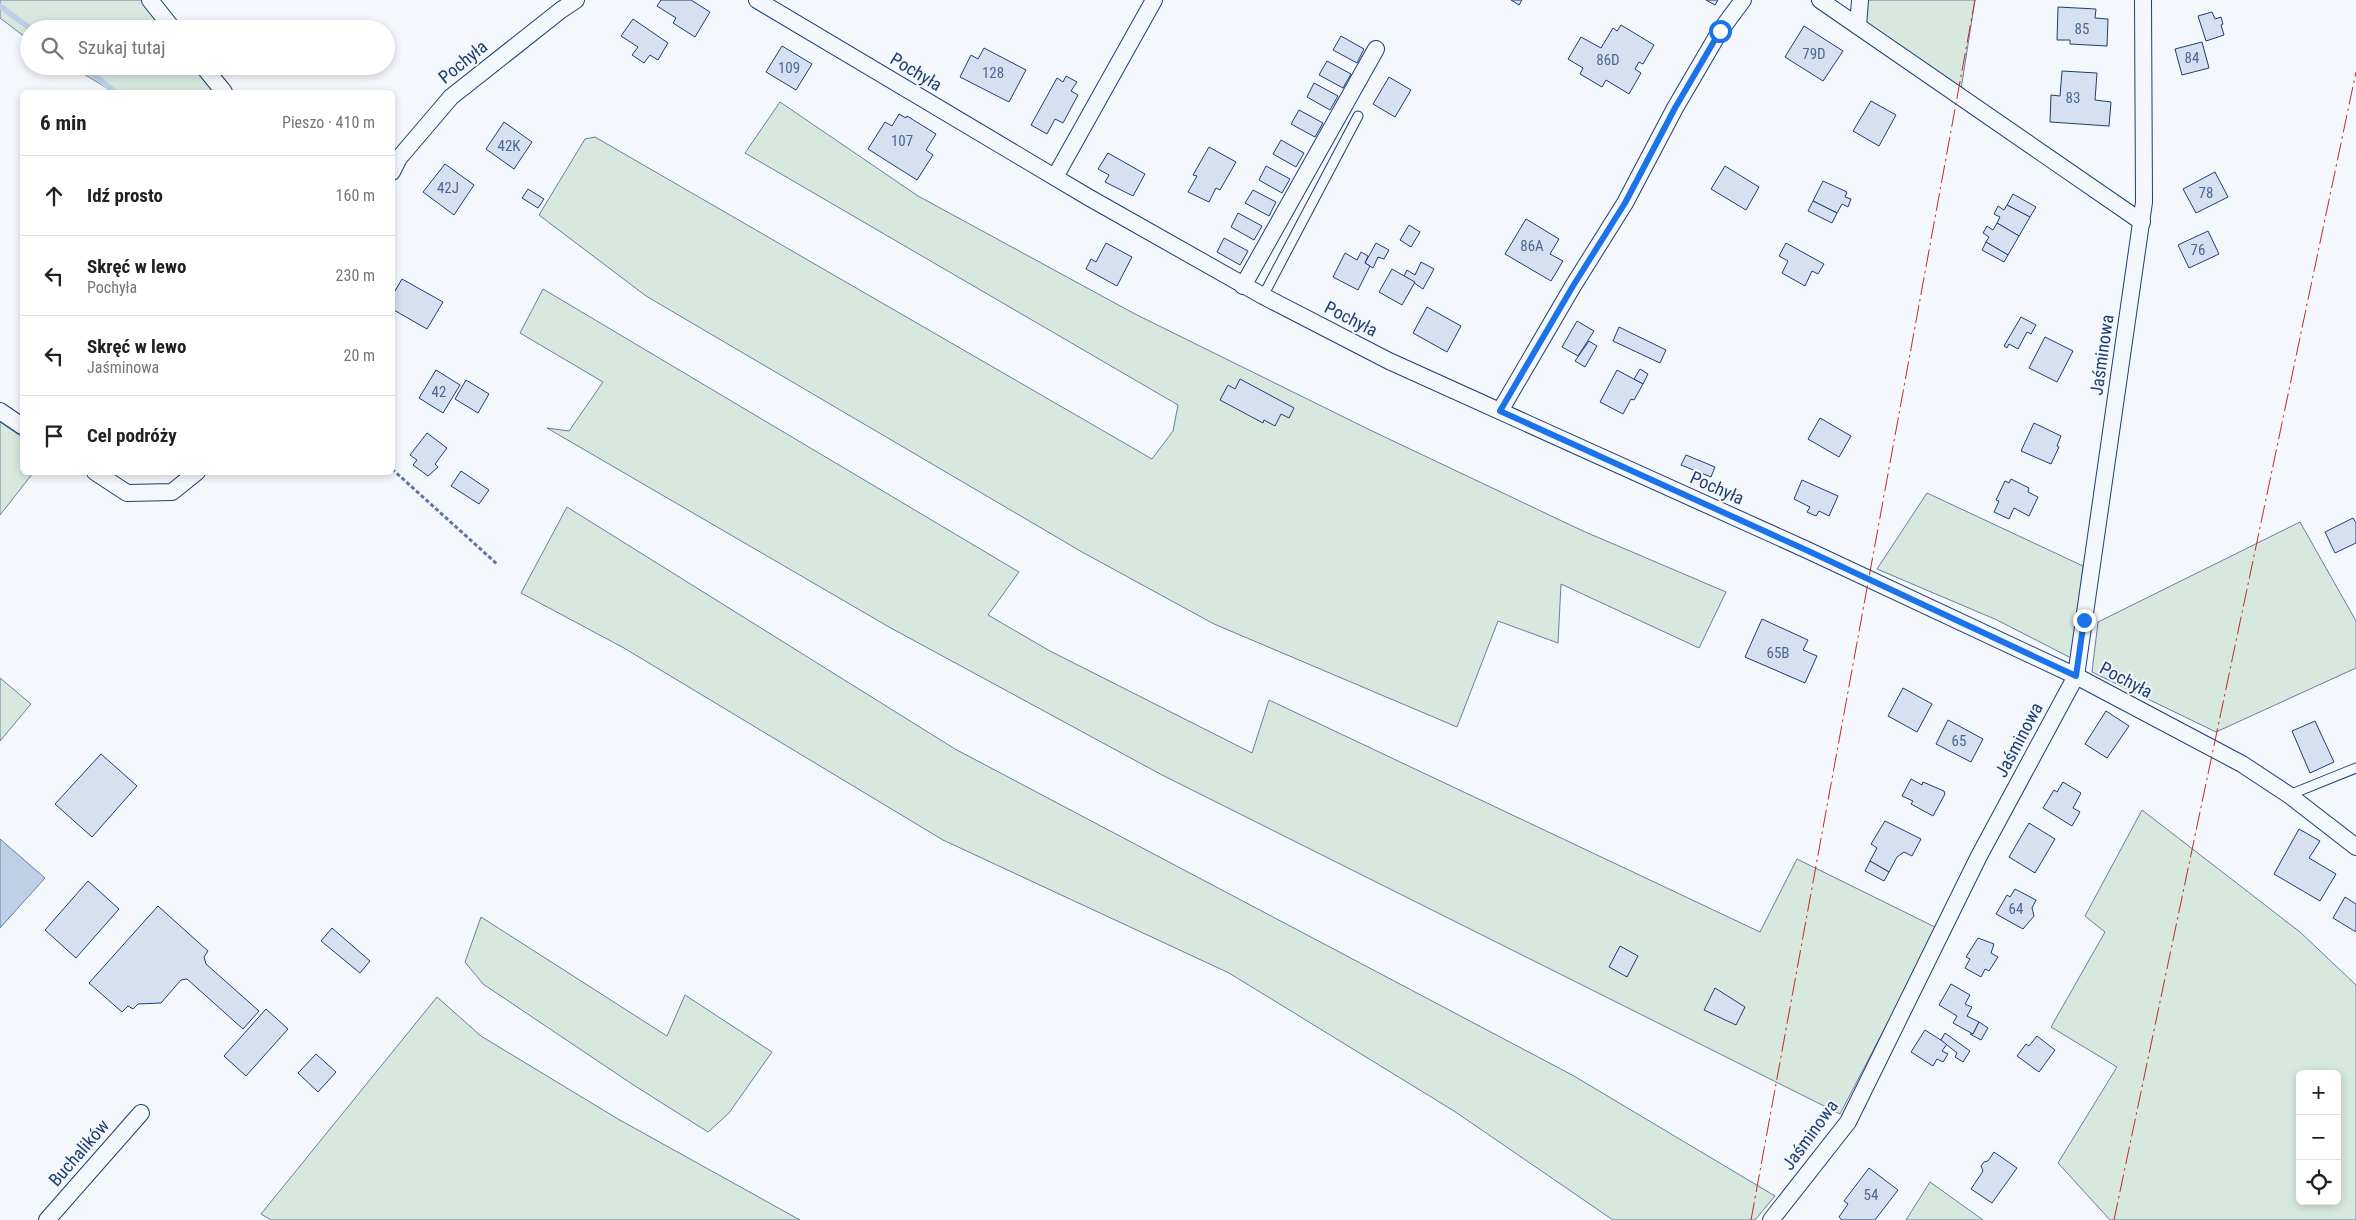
<!DOCTYPE html>
<html lang="pl">
<head>
<meta charset="utf-8">
<style>
  body { margin:0; font-family:"Roboto Condensed",sans-serif; background:#f6f6f6; color:#202124 }
  .controls { position:absolute; right:15px; bottom:15px; display:grid; overflow:hidden; border-radius:8px; box-shadow:0 2px 8px #0003 }
  .controls button { width:45px; height:45px; display:grid; place-items:center; padding:0; border:0; border-bottom:1px solid #e0e0e0; background:#fff; color:#202124; font:25px sans-serif }
  .stop { position:absolute; width:15px; height:15px; margin:-11px; border:4px solid #1a73e8; border-radius:50%; background:#fff }
  .stop.end { background:#1a73e8; border-color:#fff; box-shadow:0 1px 5px #0008 }
  .list { margin:0; padding:0; list-style:none }
  h2 { display:flex; justify-content:space-between; align-items:center; height:65px; margin:0; padding:0 20px; font-size:21px }
  h2 small { font-size:16px; font-weight:400; color:#757577 }
  .list li { display:grid; grid-template-columns:32px 1fr auto; gap:15px; align-items:center; box-sizing:border-box; height:80px; padding:0 20px; border-top:1px solid #e0e0e0 }
  .list b { display:block; font-size:19px; white-space:nowrap }
  .list p { margin:0; font-size:16px; white-space:nowrap; color:#757577 }
  .list em { font-size:16px; font-style:normal; color:#757577 }
  .icon { flex:none; width:28px; height:28px; fill:none; stroke:currentColor; stroke-width:2; stroke-linecap:round; stroke-linejoin:round }
  .map { position:relative; flex:none; width:2356px; height:1220px; overflow:hidden }
  .search { position:absolute; background:#fff; box-shadow:0 2px 8px #0003; left:20px; top:20px; width:375px; height:55px; display:flex; align-items:center; gap:12px; box-sizing:border-box; padding:0 18px; border-radius:28px; color:#757577; font-size:19px }
  .panel { position:absolute; background:#fff; box-shadow:0 2px 8px #0003; left:20px; top:90px; width:375px; height:385px; border-radius:8px }
  .map>svg:first-child { display:block }
  .green { fill:#d7e8df; stroke:#687fa3; fill-rule:evenodd }
  .water { fill:#bed0e5; stroke:#687fa3 }
  .lines { fill:none; stroke-linecap:round; stroke-linejoin:round }
  .stream { stroke:#bed0e5; stroke-width:5.5 }
  .building { fill:#d5e0f0; stroke:#1d3f73 }
  .service-casing { stroke:#1d3f73; stroke-width:11 }
  .minor-casing { stroke:#1d3f73; stroke-width:18 }
  .path { stroke:#5e769c; stroke-width:3; stroke-dasharray:4 2.5; stroke-linecap:butt }
  .service { stroke:#f4f7fb; stroke-width:9 }
  .minor { stroke:#f4f7fb; stroke-width:16 }
  .power { stroke:#c62828; stroke-width:1; stroke-dasharray:18 4 2.5 4; stroke-linecap:butt }
  .route { stroke:#1a73e8; stroke-width:6 }
  .labels { text-anchor:middle; stroke-width:4; stroke-linejoin:round; paint-order:stroke }
  .number-label { font-size:15px; fill:#4b6792 }
  .street-label { font-size:18px; fill:#1d3f73; stroke:#f4f7fb }
</style>
</head>
<body>
<div class="map">
<svg width="2356" height="1220" viewBox="0 0 2356 1220">
  <rect width="100%" height="100%" fill="#f4f7fb"/>
  <g class="green">
    <path d="M0,0H142L165,29H29V40L0,18Z"/>
    <path d="M1866,0H1975L1961,89L1862,24Z"/>
    <path d="M71,66H196L217,92H113Z"/>
    <path d="M780,102L918,196L1135,314L1370,430L1583,531L1726,592L1699,648L1561,584L1558,643L1498,621L1457,727L1214,624L1082,552L646,296L539,215L585,139L595,137L1152,459L1173,431L1178,405L745,153Z"/>
    <path d="M543,289L1019,572L988,615L1050,651L1252,753L1269,700L1760,932L1797,859L1937,928L1840,1114L1162,775L889,627L547,428L569,431L603,382L520,333Z"/>
    <path d="M0,422L22,437V472L33,473L0,515Z"/>
    <path d="M1927,493L2083,566L2073,659L1997,620L1877,569Z"/>
    <path d="M567,507L955,749L1574,1076L1775,1196L1755,1220H1613L1454,1111L1229,973L943,840L624,648L521,593Z"/>
    <path d="M2300,522L2356,621V668L2216,732L2092,672L2098,622Z"/>
    <path d="M0,678L31,704L0,741Z"/>
    <path d="M2142,810L2300,932L2356,985V1220H2110L2058,1163L2117,1067L2051,1027L2105,932L2085,916ZM2300,1074H2337V1201H2300Z"/>
    <path d="M481,917L667,1036L685,995L772,1052L729,1113L708,1132L635,1086L483,984L465,962Z"/>
    <path d="M437,997L481,1036L618,1119L800,1220H271L261,1214Z"/>
    <path d="M1930,1182L1983,1220H1906Z"/>
  </g>
  <path class="water" d="M0,839L45,878L0,928Z"/>
  <g class="lines">
    <g class="stream">
      <path d="M0,6L31,29"/>
      <path d="M82,66L115,92"/>
    </g>
  </g>
  <g class="building">
    <path d="M661,0H691L710,12L695,37L673,23L676,18L657,6Z"/>
    <path d="M1511,0H1522L1519,5Z"/>
    <path d="M1706,0H1718L1715,5Z"/>
    <path d="M2058,7L2096,9L2095,18L2108,19L2107,46L2070,44V40H2057Z"/>
    <path d="M2212,12L2215,19L2221,17L2223,24L2221,25L2224,35L2206,41L2198,16Z"/>
    <path d="M633,19L668,43L658,60L650,55L644,63L632,55L638,47L621,36Z"/>
    <path d="M1621,25L1654,45L1643,64L1639,62L1635,69L1641,73L1629,94L1606,80L1602,87L1580,74L1583,68L1568,59L1581,37L1601,48L1613,28L1617,31Z"/>
    <path d="M1804,26L1843,51L1823,81L1785,57Z"/>
    <path d="M1341,36L1364,49L1357,63L1333,50Z"/>
    <path d="M2202,42L2209,68L2182,75L2175,49Z"/>
    <path d="M782,46L812,64L796,90L766,72Z"/>
    <path d="M984,48L1026,70L1009,102L960,77L971,55L978,59Z"/>
    <path d="M1327,61L1351,74L1343,88L1319,75Z"/>
    <path d="M2062,71L2097,73L2095,100L2111,102L2109,126L2050,122L2051,95L2060,96Z"/>
    <path d="M1066,76L1077,82L1071,91L1078,95L1063,123L1055,119L1047,134L1031,125L1057,78L1063,82Z"/>
    <path d="M1389,77L1411,90L1395,117L1373,104Z"/>
    <path d="M1314,83L1338,96L1330,110L1307,97Z"/>
    <path d="M1871,101L1896,115L1879,146L1853,131Z"/>
    <path d="M1299,110L1323,123L1315,137L1291,124Z"/>
    <path d="M899,114L906,118L907,116L936,134L926,150L933,155L917,180L868,149L885,122L892,126Z"/>
    <path d="M504,122L532,142L514,169L486,149Z"/>
    <path d="M1281,140L1304,153L1296,167L1273,154Z"/>
    <path d="M1209,147L1236,162L1220,190L1216,188L1209,202L1188,192L1197,176L1193,175Z"/>
    <path d="M1108,153L1145,174L1133,196L1105,182L1109,175L1098,169Z"/>
    <path d="M445,164L474,185L454,215L423,192Z"/>
    <path d="M1266,166L1290,179L1282,193L1259,180Z"/>
    <path d="M1725,166L1759,187L1746,210L1711,189Z"/>
    <path d="M2215,172L2228,197L2196,213L2183,189Z"/>
    <path d="M1823,181L1847,192L1845,197L1851,199L1848,207L1842,204L1837,213L1813,201Z"/>
    <path d="M528,189L544,199L538,208L522,198Z"/>
    <path d="M1253,190L1276,202L1269,216L1245,203Z"/>
    <path d="M2013,194L2036,207L2030,217L2007,205Z"/>
    <path d="M1813,201L1837,213L1832,223L1808,211Z"/>
    <path d="M2007,205L2030,217L2019,236L1997,223L2000,217L1994,214L1998,206L2004,210Z"/>
    <path d="M1238,213L1262,226L1254,240L1231,227Z"/>
    <path d="M1526,219L1559,239L1550,254L1563,261L1551,281L1505,254Z"/>
    <path d="M1997,223L2019,236L2008,255L1986,242L1989,237L1983,233L1987,226L1993,230Z"/>
    <path d="M1409,225L1420,232L1411,247L1400,240Z"/>
    <path d="M2208,231L2219,254L2189,268L2178,245Z"/>
    <path d="M1224,238L1248,251L1240,265L1217,252Z"/>
    <path d="M1986,242L2008,255L2004,262L1982,250Z"/>
    <path d="M1106,243L1132,257L1117,286L1086,269L1091,259L1096,262Z"/>
    <path d="M1376,243L1389,250L1384,259L1378,257L1373,268L1365,263Z"/>
    <path d="M1786,243L1824,264L1818,274L1812,271L1805,286L1782,273L1788,261L1779,256Z"/>
    <path d="M1361,252L1368,256L1365,263L1370,266L1358,290L1333,277L1345,253L1357,260Z"/>
    <path d="M1421,262L1434,269L1423,289L1404,276L1407,270L1415,275Z"/>
    <path d="M1392,269L1415,282L1402,305L1379,292Z"/>
    <path d="M402,279L443,302L427,329L392,309V296Z"/>
    <path d="M1427,307L1461,326L1447,352L1413,333Z"/>
    <path d="M2021,317L2036,325L2031,334L2027,332L2018,349L2009,344L2007,348L2004,346Z"/>
    <path d="M1577,321L1594,331L1578,356L1562,347Z"/>
    <path d="M1619,327L1666,350L1660,363L1613,341Z"/>
    <path d="M2045,337L2073,351L2057,382L2029,368Z"/>
    <path d="M1589,341L1597,346L1585,367L1575,361Z"/>
    <path d="M1640,369L1648,374L1643,384L1634,379Z"/>
    <path d="M436,370L460,385L443,413L419,398Z"/>
    <path d="M1617,370L1643,384L1634,400L1631,399L1623,414L1600,402Z"/>
    <path d="M1240,379L1294,408L1289,418L1281,414L1275,426L1264,420L1263,423L1220,400L1228,385L1235,389Z"/>
    <path d="M466,380L489,394L478,413L455,399Z"/>
    <path d="M1820,418L1851,436L1839,457L1808,439Z"/>
    <path d="M2034,423L2061,436L2057,446L2059,447L2051,464L2021,451Z"/>
    <path d="M427,433L447,448L435,464L438,467L428,476L413,465L417,460L410,455Z"/>
    <path d="M1686,455L1715,467L1711,477L1681,465Z"/>
    <path d="M461,471L489,490L479,504L451,486Z"/>
    <path d="M2011,479L2029,488L2028,492L2038,497L2029,516L2014,508L2009,519L1994,512L1999,501L1996,500L2005,481L2009,483Z"/>
    <path d="M1802,480L1838,496L1829,516L1819,511L1816,516L1807,512L1810,507L1794,499Z"/>
    <path d="M2353,518L2356,523V543L2335,553L2325,532Z"/>
    <path d="M1762,619L1808,640L1803,650L1817,656L1805,683L1745,657Z"/>
    <path d="M1903,688L1932,704L1917,732L1888,716Z"/>
    <path d="M2106,711L2129,726L2107,758L2085,744Z"/>
    <path d="M1948,720L1983,739L1971,762L1936,744Z"/>
    <path d="M2315,721L2334,762L2310,773L2292,731Z"/>
    <path d="M101,754L137,786L92,837L55,804Z"/>
    <path d="M1911,779L1922,785L1923,782L1944,791L1945,794L1933,816L1911,804L1913,801L1902,796Z"/>
    <path d="M2063,782L2081,793L2073,808L2080,812L2072,826L2043,808L2054,790L2057,792Z"/>
    <path d="M1885,821L1921,839L1912,856L1904,852L1897,857L1889,872L1870,861L1877,848L1871,844Z"/>
    <path d="M2029,823L2055,839L2035,873L2009,857Z"/>
    <path d="M2299,829L2320,841L2309,858L2336,874L2320,901L2274,874Z"/>
    <path d="M1870,861L1889,872L1884,881L1865,871Z"/>
    <path d="M88,881L119,909L76,958L45,930Z"/>
    <path d="M2015,889L2036,900L2032,908L2034,916L2023,929L1996,914L2007,895L2010,897Z"/>
    <path d="M2345,897L2356,904V932L2333,918Z"/>
    <path d="M158,906L208,951L204,957L206,964L259,1011L243,1029L187,979L181,980L161,1003L138,1004L133,1009L128,1006L122,1012L89,983Z"/>
    <path d="M332,928L370,961L360,973L321,941Z"/>
    <path d="M1978,938L1994,944L1991,953L1998,957L1989,971L1985,969L1981,977L1965,968L1970,959L1966,957Z"/>
    <path d="M1620,946L1638,956L1627,977L1609,967Z"/>
    <path d="M1951,984L1970,995L1965,1004L1972,1007L1967,1016L1979,1022L1973,1034L1953,1023L1957,1016L1939,1005Z"/>
    <path d="M1715,988L1745,1007L1736,1025L1704,1010Z"/>
    <path d="M266,1009L288,1029L246,1076L224,1056Z"/>
    <path d="M1979,1022L1988,1028L1981,1040L1970,1034H1973Z"/>
    <path d="M1925,1030L1947,1044L1942,1051L1948,1054L1943,1062L1937,1059L1933,1066L1911,1052Z"/>
    <path d="M1945,1033L1970,1051L1963,1062L1955,1057L1957,1053L1941,1040Z"/>
    <path d="M2037,1036L2055,1050L2039,1072L2017,1056L2026,1044L2029,1046Z"/>
    <path d="M316,1054L336,1072L318,1092L298,1073Z"/>
    <path d="M1994,1152L2017,1168L1992,1203L1971,1189L1983,1171L1981,1166L1984,1162L1988,1161Z"/>
    <path d="M1869,1168L1898,1190L1875,1220H1842L1839,1217L1848,1204L1844,1201Z"/>
  </g>
  <g class="lines">
    <g class="service-casing">
      <g id="service">
        <path d="M1263,296L1358,116"/>
        <path d="M2289,795L2356,768"/>
      </g>
    </g>
    <g class="minor-casing">
      <g id="minor">
        <path d="M150,0L173,29"/>
        <path d="M757,0L1088,197L1263,296L1389,361L1805,549L2076,676L2242,764L2289,795L2356,847"/>
        <path d="M1820,0L2142,222"/>
        <path d="M1858,26L1860,0"/>
        <path d="M203,66L224,92"/>
        <path d="M392,172L399,158L451,97L561,10L576,0"/>
        <path d="M1055,177L1154,0"/>
        <path d="M1243,286L1376,49"/>
        <path d="M0,411L22,426"/>
        <path d="M1500,411L1573,286L1625,203L1675,108L1720,31L1743,0"/>
        <path d="M95,472L127,493L172,492L197,472"/>
        <path d="M47,1220L141,1113"/>
        <path d="M1771,1220L1848,1122L1979,856L2076,676L2144,202L2143,0"/>
      </g>
    </g>
    <path class="path" d="M392,469L497,564"/>
    <use href="#service" class="service"/>
    <use href="#minor" class="minor"/>
    <g class="power">
      <path d="M1751,1220L1975,0"/>
      <path d="M2114,1220L2356,72"/>
    </g>
  </g>
  <g class="lines">
    <path class="route" d="M1720,31L1675,108L1625,203L1573,286L1500,411L1804,549L2076,676L2084,620"/>
  </g>
  <g class="labels">
    <g class="number-label">
      <text x="2082" y="34">85</text>
      <text x="1814" y="59">79D</text>
      <text x="2192" y="63">84</text>
      <text x="1608" y="65">86D</text>
      <text x="789" y="73">109</text>
      <text x="993" y="78">128</text>
      <text x="2073" y="103">83</text>
      <text x="902" y="146">107</text>
      <text x="509" y="151">42K</text>
      <text x="448" y="193">42J</text>
      <text x="2206" y="198">78</text>
      <text x="1532" y="251">86A</text>
      <text x="2198" y="255">76</text>
      <text x="439" y="397">42</text>
      <text x="1778" y="658">65B</text>
      <text x="1959" y="746">65</text>
      <text x="2016" y="914">64</text>
      <text x="1871" y="1200">54</text>
    </g>
    <g class="street-label">
      <text transform="translate(463 62) rotate(-39)" y="6">Pochyła</text>
      <text transform="translate(916 72) rotate(31)" y="6">Pochyła</text>
      <text transform="translate(1351 319) rotate(27)" y="6">Pochyła</text>
      <text transform="translate(2102 355) rotate(-82)" y="6">Jaśminowa</text>
      <text transform="translate(1717 488) rotate(24)" y="6">Pochyła</text>
      <text transform="translate(2126 680) rotate(28)" y="6">Pochyła</text>
      <text transform="translate(2019 740) rotate(-62)" y="6">Jaśminowa</text>
      <text transform="translate(1810 1135) rotate(-54)" y="6">Jaśminowa</text>
      <text transform="translate(79 1153) rotate(-49)" y="6">Buchalików</text>
    </g>
  </g>
</svg>
<div class="controls">
<button>+</button>
<button>−</button>
<button><svg class="icon" aria-label="locate" viewBox="0 0 24 24"><circle cx="12" cy="12" r="6"/><path d="M12 2v4M12 18v4M2 12h4M18 12h4"/></svg></button>
</div>
<div class="stop" style="left:1720px;top:31px"></div>
<div class="stop end" style="left:2084px;top:620px"></div>
<div class="search"><svg class="icon" aria-label="search" viewBox="0 0 24 24"><circle cx="10" cy="10" r="6"/><path d="M15 15l6 6"/></svg>Szukaj tutaj</div>
<section class="panel">
<h2>6 min<small>Pieszo · 410 m</small></h2>
<ul class="list">
<li><svg class="icon" aria-label="ahead" viewBox="0 0 24 24"><path d="M12 20V5M6 11l6-6 6 6"/></svg><div><b>Idź prosto</b></div><em>160 m</em></li>
<li><svg class="icon" aria-label="left" viewBox="0 0 24 24"><path d="M17 20v-9H6M10 6l-5 5 5 5"/></svg><div><b>Skręć w lewo</b><p>Pochyła</p></div><em>230 m</em></li>
<li><svg class="icon" aria-label="left" viewBox="0 0 24 24"><path d="M17 20v-9H6M10 6l-5 5 5 5"/></svg><div><b>Skręć w lewo</b><p>Jaśminowa</p></div><em>20 m</em></li>
<li><svg class="icon" aria-label="arrive" viewBox="0 0 24 24"><path d="M6 21V4h12l-3 4 3 4H6"/></svg><div><b>Cel podróży</b></div></li>
</ul>
</section>
</div>
</body>
</html>
